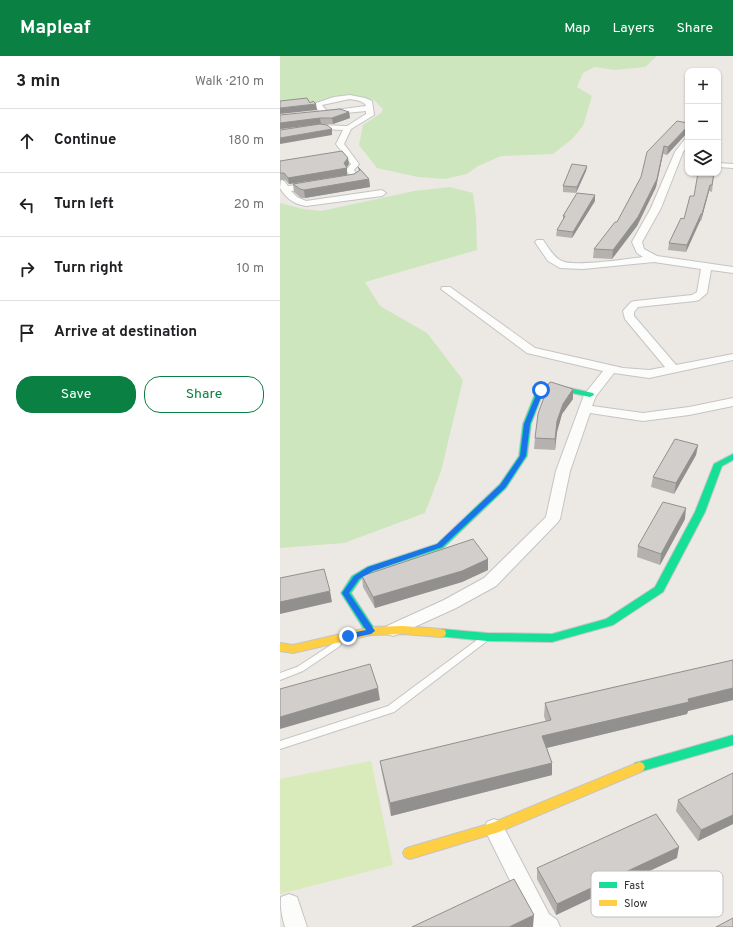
<!DOCTYPE html>
<html lang="en">
<head>
<meta charset="utf-8">
<style>
  body { margin:0; font-family:Overpass,sans-serif; background:#f6f6f6; color:#202124 }
  .controls { position:absolute; right:12px; top:12px; display:grid; overflow:hidden; border-radius:8px; box-shadow:0 1px 3px #0004 }
  .controls button { width:36px; height:36px; display:grid; place-items:center; padding:0; border:0; border-bottom:1px solid #e0e0e0; background:#fff; color:#202124; font:20px sans-serif }
  .stop { position:absolute; width:12px; height:12px; margin:-9px; border:3px solid #1a73e8; border-radius:50%; background:#fff }
  .stop.end { background:#1a73e8; border-color:#fff; box-shadow:0 1px 4px #0008 }
  .list { margin:0; padding:0; list-style:none }
  h2 { display:flex; justify-content:space-between; align-items:center; height:52px; margin:0; padding:0 16px; font-size:17px }
  h2 small { font-size:13px; font-weight:400; color:#757577 }
  .list li { display:grid; grid-template-columns:26px 1fr auto; gap:12px; align-items:center; box-sizing:border-box; height:64px; padding:0 16px; border-top:1px solid #e0e0e0 }
  .list b { display:block; font-size:15px; white-space:nowrap }
  .list em { font-size:13px; font-style:normal; color:#757577 }
  .actions { display:flex; gap:8px; padding:12px 16px }
  .actions a { flex:1; padding:9px 0; border:1px solid #0b8043; border-radius:16px; text-align:center; font-size:14px; color:#0b8043 }
  .actions .main { background:#0b8043; color:#fff }
  .icon { flex:none; width:22px; height:22px; fill:none; stroke:currentColor; stroke-width:2; stroke-linecap:round; stroke-linejoin:round }
  .map { position:relative; flex:none; width:453px; height:871px; overflow:hidden }
  header { display:flex; align-items:center; gap:24px; box-sizing:border-box; height:56px; padding:0 20px; background:#0b8043; color:#fff }
  header strong { font-size:19px }
  nav { display:flex; gap:22px; margin-inline-start:auto; font-size:14px }
  main { display:flex }
  aside { flex:1; background:#fff }
  .map>svg:first-child { display:block }
  .green { fill:#cee6be }
  .pitch { fill:#d9eabb }
  .lines { fill:none; stroke-linecap:round; stroke-linejoin:round }
  .lane-casing { stroke:#c5c4c5; stroke-width:2 }
  .street-casing { stroke:#c5c4c5; stroke-width:2 }
  .fast-casing { stroke:#c5c4c5; stroke-width:2 }
  .slow-casing { stroke:#c5c4c5; stroke-width:2 }
  .lane { fill:#fcfcfb; fill-rule:evenodd }
  .street { fill:#fcfcfb; fill-rule:evenodd }
  .fast { fill:#16e098; fill-rule:evenodd }
  .slow { fill:#ffcf43; fill-rule:evenodd }
  .wall { fill:#b4b1af }
  .shaded-wall { fill:#92908e }
  .building { fill:#d1cecb; stroke:#92908e }
  .route { fill:#1a73e8 }
  .key { fill:#fff; stroke:#c0c0c0; stroke-width:1 }
  .key-label { font-size:11px; fill:#2e2e2e }
</style>
</head>
<body>
<header>
<strong>Mapleaf</strong>
<nav><a>Map</a><a>Layers</a><a>Share</a></nav>
</header>
<main>
<aside>
<h2>3 min<small>Walk · 210 m</small></h2>
<ul class="list">
<li><svg class="icon" aria-label="ahead" viewBox="0 0 24 24"><path d="M12 20V5M6 11l6-6 6 6"/></svg><div><b>Continue</b></div><em>180 m</em></li>
<li><svg class="icon" aria-label="left" viewBox="0 0 24 24"><path d="M17 20v-9H6M10 6l-5 5 5 5"/></svg><div><b>Turn left</b></div><em>20 m</em></li>
<li><svg class="icon" aria-label="right" viewBox="0 0 24 24"><path d="M7 20v-9h11M14 6l5 5-5 5"/></svg><div><b>Turn right</b></div><em>10 m</em></li>
<li><svg class="icon" aria-label="arrive" viewBox="0 0 24 24"><path d="M6 21V4h12l-3 4 3 4H6"/></svg><div><b>Arrive at destination</b></div></li>
</ul>
<div class="actions"><a class="main">Save</a><a>Share</a></div>
</aside>
<div class="map">
<svg width="453" height="871" viewBox="0 0 453 871">
  <rect width="100%" height="100%" fill="#ece8e4"/>
  <g class="green">
    <path d="M0,0H377L365,11L334,14L315,11L303,17L297,31L312,40L303,70L292,83L273,98L221,100L198,110L187,118L165,123L138,121L97,112L79,89L83,69L101,57L103,53L94,44L74,39L61,40L46,45L0,49Z"/>
    <path d="M170,131L193,137L196,161L197,194L85,226L100,250L147,277L183,324L161,415L145,457L64,487L0,492V147L23,153L41,155L134,135Z"/>
  </g>
  <path class="pitch" d="M91,705L113,809L0,838V723Z"/>
  <g class="lines">
    <g class="lane-casing">
      <g id="lane">
        <path d="M204,580L207,581L208,583L207,585L114,656L0,693V685L108,650L201,581Z"/>
        <path d="M57,585L60,586L61,588L60,590L23,615L0,624V617L17,611Z"/>
      </g>
    </g>
    <g class="street-casing">
      <g id="street">
        <path d="M70,39L85,42L92,45L94,59L71,73L64,88L79,108L74,114L79,122L78,124L61,127L57,124L58,122L70,120L66,114L71,108L56,88L63,74L41,73L0,79V75L41,69L67,70L86,58V55L45,59H42L33,48L54,41ZM70,43L80,45L85,48L86,50L47,55L42,49Z"/>
        <path d="M405,83H408V90L403,96L381,152L362,186L364,193L377,200L453,211V217L431,214L427,237L419,244L415,245L358,251L354,256V260L396,309L453,298V304L369,322L334,317L316,340L312,350L363,357L409,351L453,342V350L409,359L363,365L310,357L290,415L280,463L278,466L216,530L176,552L119,578L113,580L107,578L105,574L107,570L164,544L204,522L266,461L276,415L304,339L323,315L247,297L161,233L162,231H170L255,292L343,312L369,314L385,311L345,263L343,255L351,246L355,245L412,239L417,236L421,213L374,206L303,213L280,212L268,205L255,186L257,184H263C268,191 274,202 282,205C293,211 348,203 363,201L357,197L352,186L371,152L395,96Z"/>
        <path d="M438,107L453,108V112L438,111Z"/>
        <path d="M1,124L4,125L8,130L35,127L36,129L35,131L11,135L17,141L26,145L102,134L106,137L102,140L26,150C13,148 6,142 0,132Z"/>
        <path d="M214,763L221,766L269,858L277,864L280,871H253L204,772L207,766Z"/>
        <path d="M9,838L17,841L27,871H5C2,861 0,851 1,841Z"/>
      </g>
    </g>
    <g class="fast-casing">
      <g id="fast">
        <path d="M270,328L313,337L314,339L310,341L270,332L264,334L251,368L247,400L226,432L163,492L93,515L80,524L71,537L96,575L95,578L91,579L87,578L61,537L72,520L87,511L157,488L220,428L239,400L243,368L257,333Z"/>
        <path d="M453,398V404L442,410L425,456L383,536L333,569L272,586L207,585L157,580L156,577L157,574L161,573L207,577L272,578L326,563L375,531L415,456L434,408Z"/>
        <path d="M453,679V689L359,716L355,715L353,711L355,707L359,706Z"/>
      </g>
    </g>
    <g class="slow-casing">
      <g id="slow">
        <path d="M123,570L161,573L165,574L166,577L165,580L161,581L123,578L91,579L13,597L0,595V587L13,589L91,571Z"/>
        <path d="M359,706L363,707L365,711L363,715L219,776L130,803L125,801L123,797L125,793L130,791L212,767Z"/>
      </g>
    </g>
    <use href="#lane" class="lane"/>
    <use href="#street" class="street"/>
    <use href="#fast" class="fast"/>
    <use href="#slow" class="slow"/>
  </g>
  <g class="wall">
    <path d="M69,56L70,62L53,68H41L0,73V59Z"/>
    <path d="M397,65L387,99L383,98L376,131L357,170L332,203L313,202L314,193L337,166L361,121Z"/>
    <path d="M0,105L69,108L66,112L67,119L9,128L5,124H0Z"/>
    <path d="M307,110L306,115L296,137L283,136V130Z"/>
    <path d="M78,111L89,123L90,131L25,142H21L14,136L13,128L74,118L79,115Z"/>
    <path d="M434,117L432,136L429,135L421,165H420L406,196L388,194L389,187L404,163L414,140Z"/>
    <path d="M315,139V145L292,182L276,180L277,174L283,164V160Z"/>
    <path d="M293,333V343L282,358L277,376L275,394L254,393L255,382Z"/>
    <path d="M418,389L416,399L394,438L371,431L373,421Z"/>
    <path d="M405,463L380,509L357,501L358,490Z"/>
    <path d="M208,503V514L182,526L95,552L83,531L82,520Z"/>
    <path d="M453,604V644L408,655L407,658L267,692L272,707V719L111,760L102,717L100,705L266,666L264,660L265,647Z"/>
    <path d="M453,717V768L418,785L396,755L398,744Z"/>
    <path d="M397,802L276,859L257,823V812Z"/>
  </g>
  <g class="shaded-wall">
    <path d="M36,48L37,54L0,58V52Z"/>
    <path d="M69,56L70,62L53,68L52,62Z"/>
    <path d="M40,62L41,68L0,73V67Z"/>
    <path d="M408,70V76L387,99L388,91Z"/>
    <path d="M52,73V79L0,88V82Z"/>
    <path d="M440,84L439,90L438,94V90Z"/>
    <path d="M384,90L383,98L376,131L357,170L332,203L333,194Z"/>
    <path d="M68,102L69,108L66,112H67V119L9,128L8,122L64,107Z"/>
    <path d="M307,110L306,115L296,137L297,131Z"/>
    <path d="M89,123L90,131L25,142L24,134Z"/>
    <path d="M430,129L429,135L421,165L422,158Z"/>
    <path d="M315,139V145L292,182L293,176Z"/>
    <path d="M421,158L420,165L406,196L407,189Z"/>
    <path d="M293,333V343L282,358L277,376L275,394V383L277,365L283,348Z"/>
    <path d="M418,389L416,399L394,438L396,427Z"/>
    <path d="M406,452L405,463L380,509L381,498Z"/>
    <path d="M208,503V514L182,526L95,552L93,541Z"/>
    <path d="M50,535L52,546L0,558V546Z"/>
    <path d="M98,632L100,644L0,673V661Z"/>
    <path d="M453,632V644L408,655L407,658L262,693V680L408,643Z"/>
    <path d="M272,707V719L111,760L110,747Z"/>
    <path d="M453,759V768L418,785L421,774Z"/>
    <path d="M399,791L397,802L276,859L277,848Z"/>
    <path d="M254,859L253,871H229Z"/>
  </g>
  <g class="building">
    <path d="M27,42L30,47L33,45L36,48L0,52V45Z"/>
    <path d="M60,53L69,56L52,62H40L0,67V59Z"/>
    <path d="M397,65L408,67V70L388,91L384,90L377,123L358,161L333,194L314,193L335,166H337L361,121L367,96Z"/>
    <path d="M40,68L47,69L52,73L0,82V74Z"/>
    <path d="M438,83L440,84L438,90Z"/>
    <path d="M62,95L68,102L64,107L67,112L8,122L4,117H0V105Z"/>
    <path d="M292,108L307,110L297,131L283,130Z"/>
    <path d="M78,111L89,123L24,134L20,133L13,128L74,118L80,114Z"/>
    <path d="M418,117H434L432,129H430L422,158H421L407,189L389,187L401,162L404,163L410,140H414Z"/>
    <path d="M297,137L315,139L293,176L277,174L285,160H283Z"/>
    <path d="M271,326L293,333L283,348L277,365L275,383L255,382L258,358L269,327Z"/>
    <path d="M395,383L418,389L396,427L373,421Z"/>
    <path d="M383,446L406,452L381,498L358,490Z"/>
    <path d="M193,483L208,503L182,515L93,541L82,520Z"/>
    <path d="M44,513L50,535L0,546V522Z"/>
    <path d="M453,604V632L408,643L409,646L262,680L272,707L110,747L100,705L271,664L265,647Z"/>
    <path d="M90,608L98,632L0,661V633Z"/>
    <path d="M453,717V759L421,774L398,744Z"/>
    <path d="M376,758L399,791L277,848L257,812Z"/>
    <path d="M234,823L254,859L229,871H132Z"/>
    <path d="M453,862V871H436Z"/>
  </g>
  <path class="route" d="M259,332L264,334L250,368L246,400L225,432L162,491L93,515L79,523L69,537L95,575L91,578L68,583L66,582V578L86,574L62,537L74,520L88,511L157,488L220,429L240,400L244,368Z"/>
  <rect x="311" y="815" width="132" height="46" rx="6" class="key"/>
  <rect x="319" y="826" width="18" height="6" fill="#16e098"/>
  <rect x="319" y="844" width="18" height="6" fill="#ffcf43"/>
  <g class="key-label">
    <text x="344" y="833">Fast</text>
    <text x="344" y="851">Slow</text>
  </g>
</svg>
<div class="controls">
<button>+</button>
<button>−</button>
<button><svg class="icon" aria-label="layers" viewBox="0 0 24 24"><path d="M12 4l9 5-9 5-9-5zM3 14l9 5 9-5"/></svg></button>
</div>
<div class="stop" style="left:261px;top:334px"></div>
<div class="stop end" style="left:68px;top:580px"></div>
</div>
</main>
</body>
</html>
